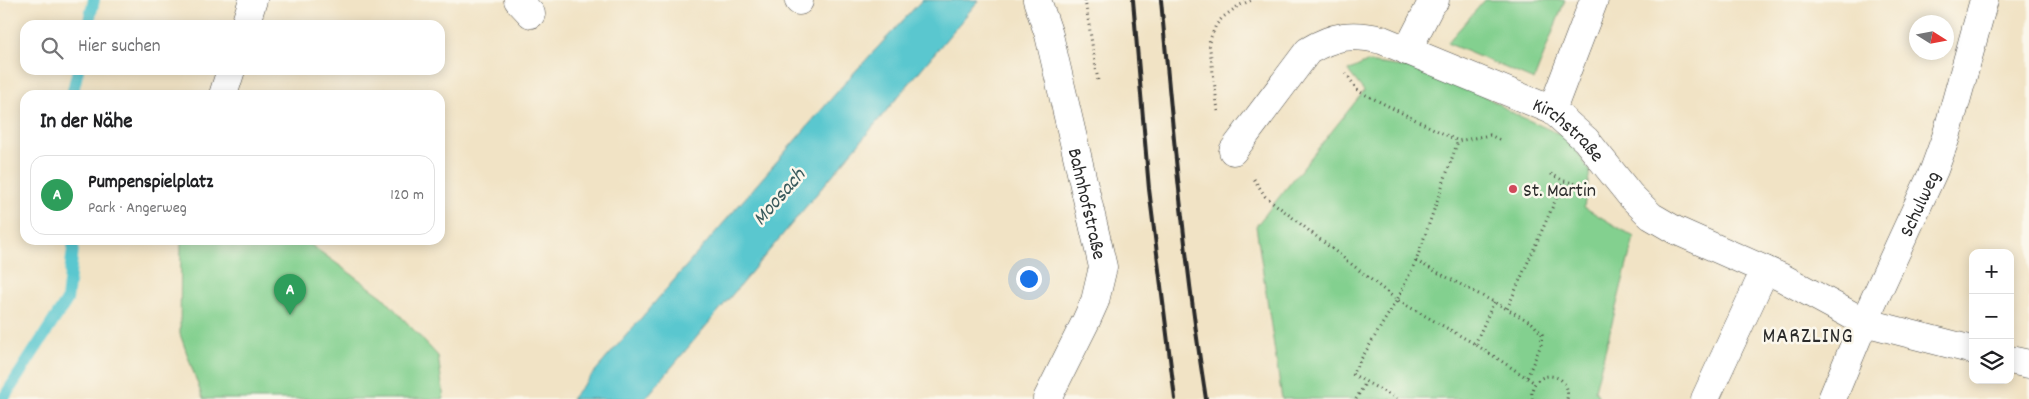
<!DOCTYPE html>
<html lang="de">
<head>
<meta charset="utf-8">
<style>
  body { margin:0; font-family:Dekko,sans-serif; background:#f6f6f6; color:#202124 }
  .controls { position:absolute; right:15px; bottom:15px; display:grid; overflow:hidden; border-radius:10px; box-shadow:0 2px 12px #0003 }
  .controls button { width:45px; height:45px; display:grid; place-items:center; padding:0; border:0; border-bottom:1px solid #e0e0e0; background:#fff; color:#202124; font:25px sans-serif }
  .compass { position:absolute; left:1909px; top:15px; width:45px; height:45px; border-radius:50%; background:#fff; box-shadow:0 2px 12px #0003; rotate:101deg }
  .you { position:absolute; left:1028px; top:278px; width:18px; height:18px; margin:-12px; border:4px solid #fff; border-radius:50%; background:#1a73e8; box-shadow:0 0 0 8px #1a73e833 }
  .badge { display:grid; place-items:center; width:32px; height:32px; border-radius:50%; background:#2563eb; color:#fff; font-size:16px; font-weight:700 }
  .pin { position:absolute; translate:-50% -41px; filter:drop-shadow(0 1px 2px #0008) }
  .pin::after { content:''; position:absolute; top:26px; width:18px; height:15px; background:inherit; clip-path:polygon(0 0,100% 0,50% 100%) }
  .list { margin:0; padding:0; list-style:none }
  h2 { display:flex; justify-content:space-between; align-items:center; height:65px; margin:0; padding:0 20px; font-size:21px }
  h2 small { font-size:16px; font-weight:400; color:#757577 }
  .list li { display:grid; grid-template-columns:32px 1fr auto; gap:15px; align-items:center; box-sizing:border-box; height:80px; margin:0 10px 10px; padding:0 10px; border:1px solid #e0e0e0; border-radius:15px }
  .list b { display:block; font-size:19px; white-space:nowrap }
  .list p { margin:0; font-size:16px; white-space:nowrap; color:#757577 }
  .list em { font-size:16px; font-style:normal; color:#757577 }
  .icon { flex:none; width:28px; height:28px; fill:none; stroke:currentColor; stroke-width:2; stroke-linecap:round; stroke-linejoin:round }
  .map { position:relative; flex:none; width:2029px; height:399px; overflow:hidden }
  .search { position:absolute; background:#fff; box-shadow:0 2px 12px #0003; left:20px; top:20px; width:425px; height:55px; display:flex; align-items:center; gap:12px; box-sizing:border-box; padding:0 18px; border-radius:15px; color:#757577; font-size:19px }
  .panel { position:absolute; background:#fff; box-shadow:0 2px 12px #0003; left:20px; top:90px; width:425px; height:155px; border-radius:15px }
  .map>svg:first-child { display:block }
  .green { fill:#83d08f; stroke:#577e5d }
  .water { fill:#5ac7cf; stroke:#42797d }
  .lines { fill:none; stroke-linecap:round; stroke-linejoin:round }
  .stream { stroke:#5ac7cf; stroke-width:12 }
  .minor-casing { stroke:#494742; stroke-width:29 }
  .path { stroke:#494742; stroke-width:3; stroke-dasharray:1 4; stroke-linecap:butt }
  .minor { stroke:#fff; stroke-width:28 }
  .rail { stroke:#2b2b2b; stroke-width:4 }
  .poi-dot { fill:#d1495b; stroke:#fbf7ec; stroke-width:2 }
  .labels { text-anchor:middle; stroke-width:5; stroke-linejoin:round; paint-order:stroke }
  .street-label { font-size:20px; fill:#2b2b2b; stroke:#fbf7ec }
  .poi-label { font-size:20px; fill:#2b2b2b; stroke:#fbf7ec; text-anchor:start }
  .water-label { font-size:21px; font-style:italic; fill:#395a5c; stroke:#fbf7ec }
  .quarter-label { font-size:22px; letter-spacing:1px; fill:#2b2b2b; stroke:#fbf7ec }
</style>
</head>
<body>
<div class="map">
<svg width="2029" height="399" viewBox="0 0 2029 399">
  <rect width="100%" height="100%" fill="#fbf7ec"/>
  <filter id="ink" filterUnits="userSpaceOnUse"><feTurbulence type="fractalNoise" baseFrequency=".02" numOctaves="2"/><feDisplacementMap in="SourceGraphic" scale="10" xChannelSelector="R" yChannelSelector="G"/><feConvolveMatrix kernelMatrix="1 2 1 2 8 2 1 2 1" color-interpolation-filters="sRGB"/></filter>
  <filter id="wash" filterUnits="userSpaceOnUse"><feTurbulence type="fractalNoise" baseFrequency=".0096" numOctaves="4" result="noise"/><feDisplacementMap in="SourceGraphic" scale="20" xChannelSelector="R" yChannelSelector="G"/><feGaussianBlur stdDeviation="1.12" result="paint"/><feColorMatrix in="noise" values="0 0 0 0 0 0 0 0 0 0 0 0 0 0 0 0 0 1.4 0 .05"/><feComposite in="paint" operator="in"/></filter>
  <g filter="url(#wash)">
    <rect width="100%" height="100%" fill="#f1e3c5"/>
    <g class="green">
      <path d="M1485,0H1565L1534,80L1447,43Z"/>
      <path d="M1367,62L1410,68L1466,85L1515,114L1568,138L1590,171L1584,207L1634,237L1595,390L1600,399H1282L1256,226L1364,91L1348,71Z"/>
      <path d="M181,240H302L307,242L383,297L438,356L444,399H203L180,334Z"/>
    </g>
    <path class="water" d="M922,0H979L645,399H571L850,77Z"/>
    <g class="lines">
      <g class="stream">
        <path d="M88,25L94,0"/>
        <path d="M72,95L78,70"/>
        <path d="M3,399L67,300L74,240"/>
      </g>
    </g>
  </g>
  <g filter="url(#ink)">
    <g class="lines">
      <g class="minor-casing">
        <g id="minor">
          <path d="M518,0L531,14"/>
          <path id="s1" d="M1037,0L1049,35L1103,267L1095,301L1086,321L1047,399"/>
          <path d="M799,1V0"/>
          <path d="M245,25L253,0"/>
          <path d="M1407,51L1431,4L1435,0"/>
          <path d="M223,95L231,70"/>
          <path d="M1552,110L1594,0"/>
          <path id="s2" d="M1233,151L1308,51C1335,35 1352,33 1382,40L1552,110L1586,140L1630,195L1651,216L1675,230L1781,277L1864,322L1973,350"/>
          <path d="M2010,360L2029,364"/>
          <path d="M1705,399L1765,270"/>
          <path id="s3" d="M1832,399L1864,322L1934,170L1946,137L1984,0"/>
        </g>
      </g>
      <g class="path">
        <path d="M1085,0L1098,81"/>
        <path d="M1346,73L1358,91L1458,141L1490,135L1502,141"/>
        <path d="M1218,111L1209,42L1216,25L1222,18L1238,6L1252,0"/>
        <path d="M1551,174L1564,181L1575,183"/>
        <path d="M1254,179L1265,196L1397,300L1475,344L1535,383"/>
        <path d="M1416,261L1507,309"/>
        <path d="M1475,344L1494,302"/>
        <path d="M1527,377L1541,345L1542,334L1532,323L1507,309L1564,181"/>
        <path d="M1356,399L1366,382"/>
        <path d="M1397,399L1352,374L1397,300L1416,261L1458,141"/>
        <path d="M1532,399C1528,367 1573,370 1567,399"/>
      </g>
      <use href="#minor" class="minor"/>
      <g class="rail">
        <path d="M1133,0L1149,189L1175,399"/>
        <path d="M1161,0C1173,133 1185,267 1206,399"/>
      </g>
    </g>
  </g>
  <circle class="poi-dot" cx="1513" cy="189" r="5"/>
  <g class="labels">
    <g class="street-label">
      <text dy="7" stroke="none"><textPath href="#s2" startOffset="411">Kirchstraße</textPath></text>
      <text dy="7" stroke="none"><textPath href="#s1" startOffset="210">Bahnhofstraße</textPath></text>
      <text dy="7" stroke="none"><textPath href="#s3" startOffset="214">Schulweg</textPath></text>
    </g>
    <g class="poi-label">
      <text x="1523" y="196">St. Martin</text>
    </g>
    <g class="water-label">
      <text transform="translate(778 196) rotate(-49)" y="7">Moosach</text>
    </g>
    <g class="quarter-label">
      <text x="1808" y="342">MARZLING</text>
    </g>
  </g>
</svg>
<div class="controls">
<button>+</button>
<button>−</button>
<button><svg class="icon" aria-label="layers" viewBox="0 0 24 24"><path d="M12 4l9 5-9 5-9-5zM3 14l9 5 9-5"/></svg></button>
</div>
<svg class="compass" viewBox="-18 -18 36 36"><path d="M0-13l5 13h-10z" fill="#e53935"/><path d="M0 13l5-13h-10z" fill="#757577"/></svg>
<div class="you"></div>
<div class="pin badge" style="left:290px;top:315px;background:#2e9e5b">A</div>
<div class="search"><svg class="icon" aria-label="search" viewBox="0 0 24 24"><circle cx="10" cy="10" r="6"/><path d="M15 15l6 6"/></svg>Hier suchen</div>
<section class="panel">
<h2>In der Nähe<small></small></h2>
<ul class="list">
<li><span class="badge" style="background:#2e9e5b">A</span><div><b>Pumpenspielplatz</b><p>Park · Angerweg</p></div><em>120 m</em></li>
</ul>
</section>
</div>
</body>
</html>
